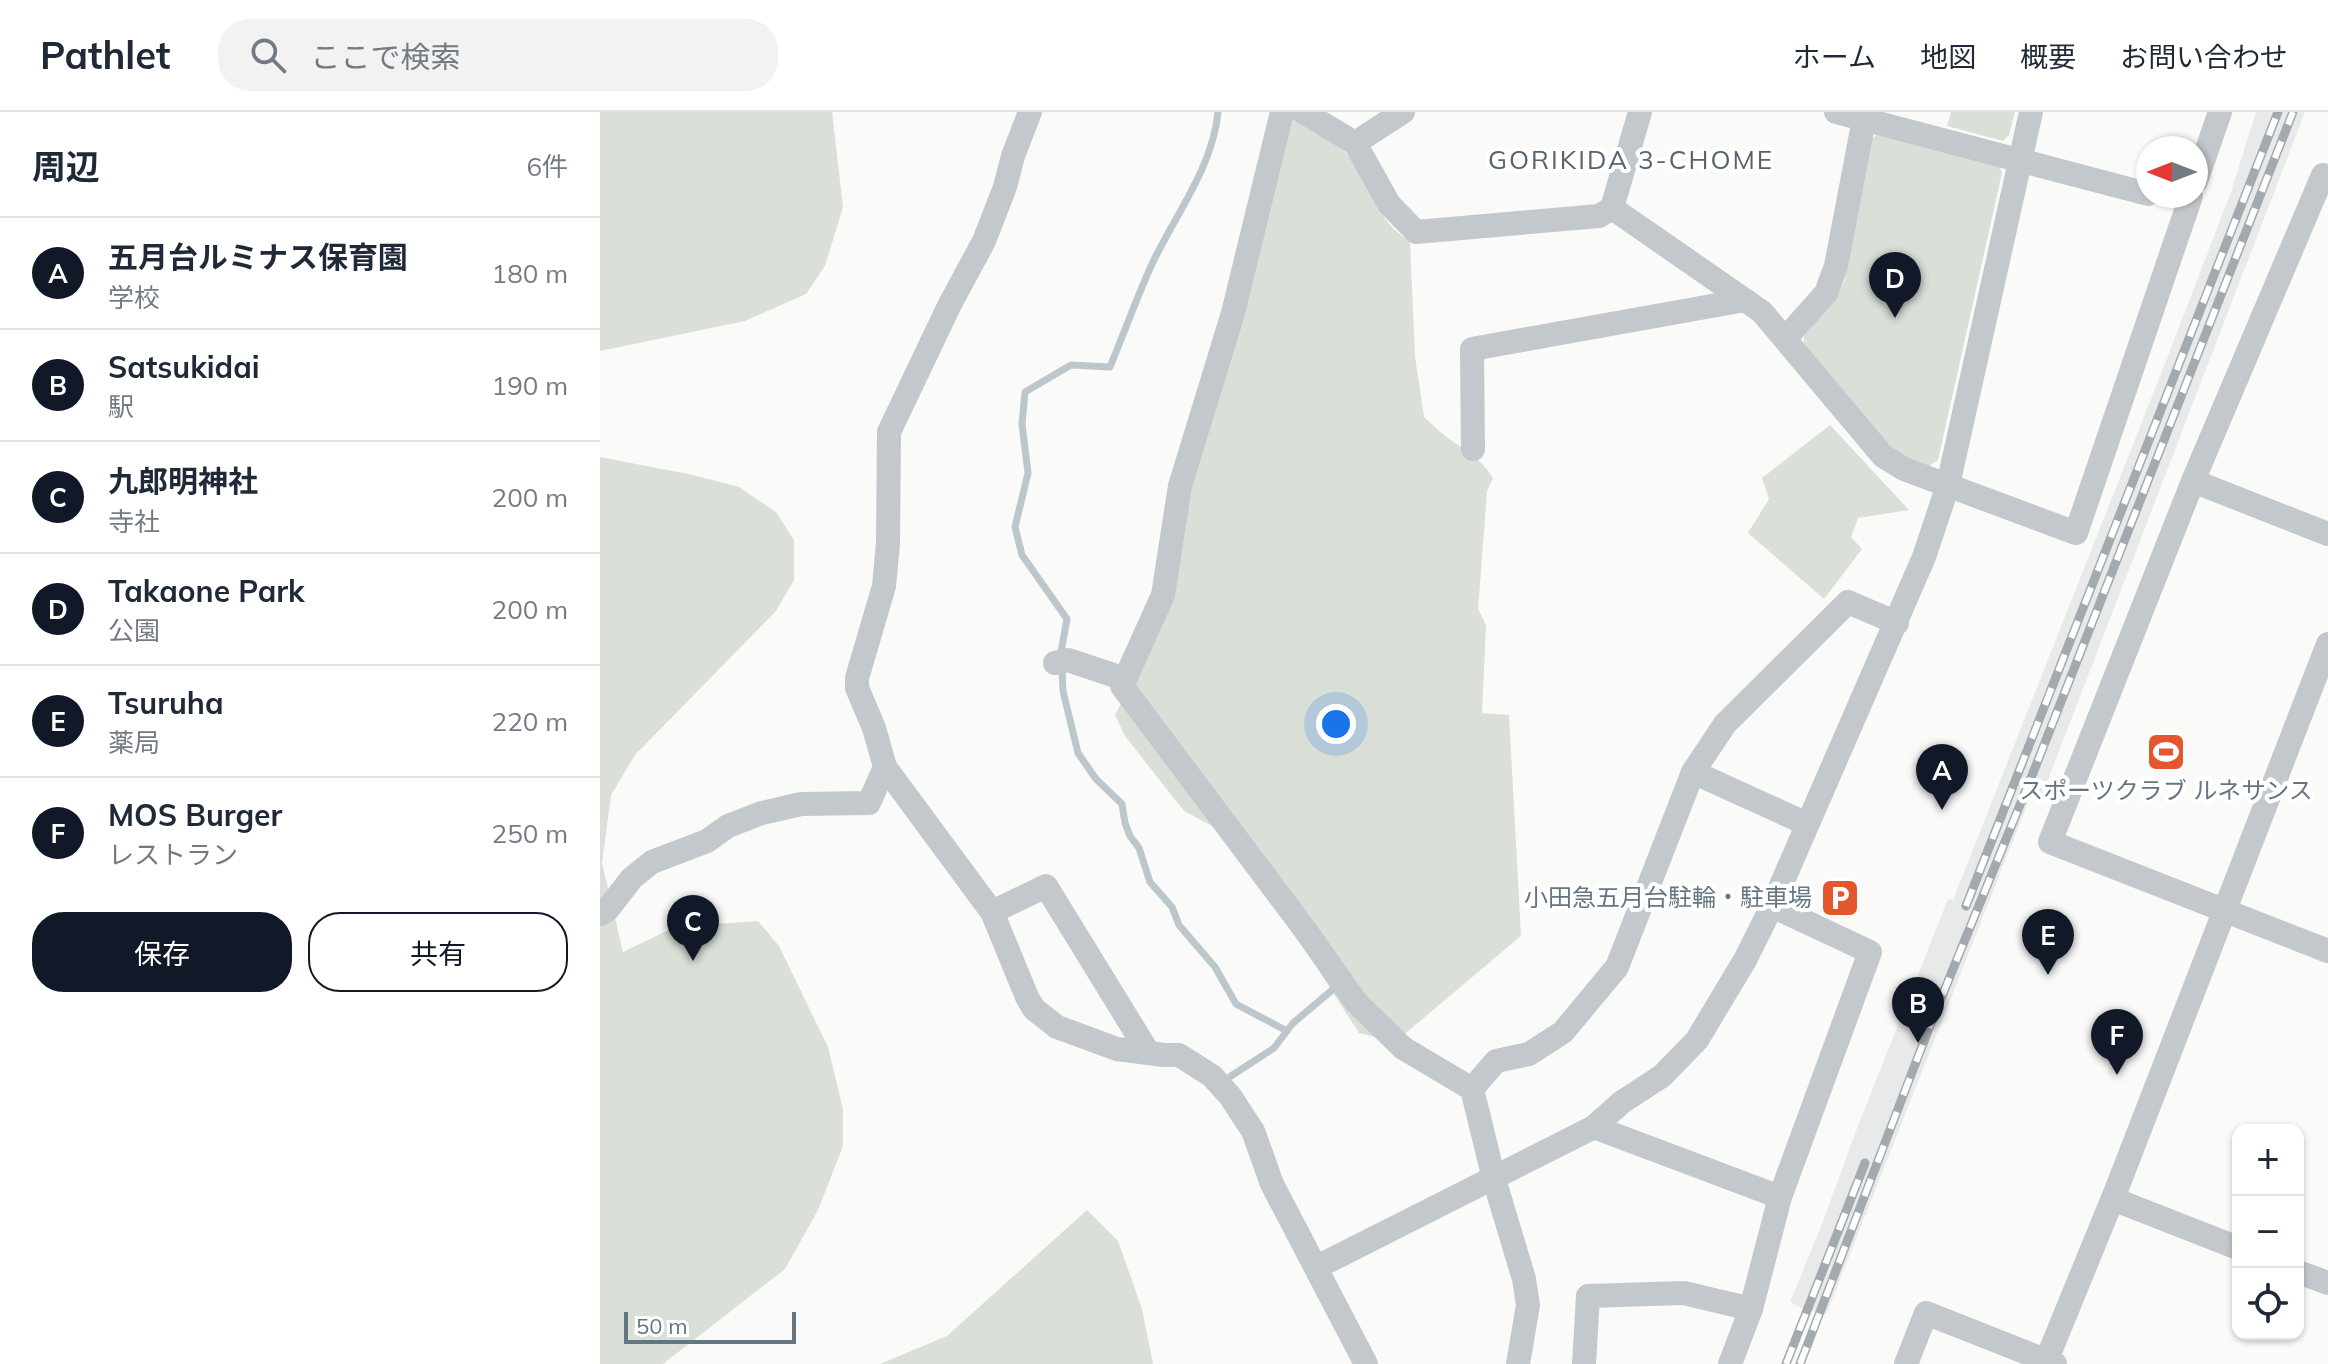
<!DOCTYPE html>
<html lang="ja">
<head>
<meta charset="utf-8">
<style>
  body { margin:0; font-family:Mulish,"Noto Sans JP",sans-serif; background:#f2f2f3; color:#1f2937 }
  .controls { position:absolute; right:24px; bottom:24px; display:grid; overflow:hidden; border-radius:16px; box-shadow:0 2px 6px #0004 }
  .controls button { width:72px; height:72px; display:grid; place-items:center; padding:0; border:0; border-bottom:2px solid #e0e1e3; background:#fff; color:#1f2937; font:40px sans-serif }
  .compass { position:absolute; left:1536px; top:24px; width:72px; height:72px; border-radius:50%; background:#fff; box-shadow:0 2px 6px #0004; rotate:270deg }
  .scale { position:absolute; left:24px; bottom:20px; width:172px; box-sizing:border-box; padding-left:8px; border:4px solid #657683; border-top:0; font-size:22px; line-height:28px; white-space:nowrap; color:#657683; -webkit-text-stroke:6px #fff; paint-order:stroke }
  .you { position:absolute; left:736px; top:612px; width:28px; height:28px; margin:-20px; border:6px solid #fff; border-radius:50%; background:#1a73e8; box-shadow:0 0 0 12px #1a73e833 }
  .badge { display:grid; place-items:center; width:52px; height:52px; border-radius:50%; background:#111827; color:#fff; font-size:26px; font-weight:700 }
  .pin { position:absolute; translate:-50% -66px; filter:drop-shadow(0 2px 4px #0008) }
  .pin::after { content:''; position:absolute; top:42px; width:28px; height:24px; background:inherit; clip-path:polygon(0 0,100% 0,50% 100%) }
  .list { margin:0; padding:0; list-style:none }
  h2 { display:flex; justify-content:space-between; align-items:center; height:104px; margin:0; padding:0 32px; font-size:34px }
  h2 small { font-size:26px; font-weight:400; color:#747a83 }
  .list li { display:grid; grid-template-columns:52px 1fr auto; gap:24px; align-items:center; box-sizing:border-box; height:112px; padding:0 32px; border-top:2px solid #e0e1e3 }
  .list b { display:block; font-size:30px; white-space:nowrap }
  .list p { margin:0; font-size:26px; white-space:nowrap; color:#747a83 }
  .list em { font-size:26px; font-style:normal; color:#747a83 }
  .actions { display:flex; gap:16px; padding:24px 32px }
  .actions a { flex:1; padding:18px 0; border:2px solid #111827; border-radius:32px; text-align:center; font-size:28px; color:#111827 }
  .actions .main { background:#111827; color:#fff }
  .icon { flex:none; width:44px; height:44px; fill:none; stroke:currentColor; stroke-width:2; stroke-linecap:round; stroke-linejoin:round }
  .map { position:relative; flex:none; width:1728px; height:1252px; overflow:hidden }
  header { display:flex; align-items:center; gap:48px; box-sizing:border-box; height:112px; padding:0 40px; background:#fff; border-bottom:2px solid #e0e1e3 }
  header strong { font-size:38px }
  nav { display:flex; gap:44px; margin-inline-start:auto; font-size:28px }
  .search { width:560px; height:72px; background:#f2f2f3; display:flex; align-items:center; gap:20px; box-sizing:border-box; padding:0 28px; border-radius:32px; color:#747a83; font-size:30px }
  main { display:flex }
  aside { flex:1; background:#fff }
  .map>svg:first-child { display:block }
  .built { fill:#e8e9e9 }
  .green { fill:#dadfd7 }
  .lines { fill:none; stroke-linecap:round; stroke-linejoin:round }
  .stream { stroke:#bbc7cb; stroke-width:7 }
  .minor { stroke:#c3c8cc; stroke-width:24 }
  .rail-casing { stroke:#a2aab0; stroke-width:9 }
  .rail { stroke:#fff; stroke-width:6; stroke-dasharray:18; stroke-linecap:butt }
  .labels { text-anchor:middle; stroke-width:8; stroke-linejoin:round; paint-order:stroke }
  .poi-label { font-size:24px; fill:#657683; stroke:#fff }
  .neighbourhood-label { font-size:26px; letter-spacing:2px; fill:#57646e; stroke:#fff }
</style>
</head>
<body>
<header>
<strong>Pathlet</strong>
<div class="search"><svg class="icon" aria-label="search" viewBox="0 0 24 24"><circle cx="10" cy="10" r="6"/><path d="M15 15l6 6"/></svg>ここで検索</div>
<nav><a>ホーム</a><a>地図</a><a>概要</a><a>お問い合わせ</a></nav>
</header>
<main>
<aside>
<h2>周辺<small>6件</small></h2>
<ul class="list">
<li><span class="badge">A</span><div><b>五月台ルミナス保育園</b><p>学校</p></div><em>180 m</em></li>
<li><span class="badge">B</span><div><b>Satsukidai</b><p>駅</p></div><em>190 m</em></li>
<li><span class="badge">C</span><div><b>九郎明神社</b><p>寺社</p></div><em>200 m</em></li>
<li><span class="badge">D</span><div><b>Takaone Park</b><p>公園</p></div><em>200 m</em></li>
<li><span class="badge">E</span><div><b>Tsuruha</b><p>薬局</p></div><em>220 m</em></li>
<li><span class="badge">F</span><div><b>MOS Burger</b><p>レストラン</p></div><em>250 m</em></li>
</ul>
<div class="actions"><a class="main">保存</a><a>共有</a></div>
</aside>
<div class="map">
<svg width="1728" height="1252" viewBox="0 0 1728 1252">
  <rect width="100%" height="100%" fill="#fafaf8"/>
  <path class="built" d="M1656,0H1705L1441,686L1431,683L1226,1203L1202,1196L1190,1190L1220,1117L1258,1014L1348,787L1353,788L1564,254L1631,80Z"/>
  <g class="green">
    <path d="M0,0H232L243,95L225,154L206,182L145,209L0,239Z"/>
    <path d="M1351,0H1415L1409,23L1403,29L1347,14Z"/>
    <path d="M688,4C707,15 733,25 747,42C771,70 776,111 810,129L815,245L824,305C832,312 840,320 849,327C866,338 882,348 893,366L887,379L878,497L886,513L882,601L909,603L921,824L795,930L759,921L721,862L706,833L625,721L584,699L525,624L515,603L530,574L589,373Z"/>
    <path d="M1280,21L1399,53L1402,61L1338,348L1329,354L1307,347L1289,335L1204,234V224L1235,187L1244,170L1271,27Z"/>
    <path d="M1230,313L1309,398L1258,406L1251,425L1262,437L1224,487L1148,421L1169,387L1162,366Z"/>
    <path d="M0,345L93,363L139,375L176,400L194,428V468L176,499L35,643L11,683L2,751L23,840L75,815L158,809L179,834L228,935L243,997V1034L218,1098L185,1157L63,1252H0Z"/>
    <path d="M487,1098L518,1129L542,1197L553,1252H280L347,1224Z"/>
  </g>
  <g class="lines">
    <g class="stream">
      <path d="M618,0C613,55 575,103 552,152C537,185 524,221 510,255L471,253L425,280L422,312L428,361L415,415L422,443L467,507L461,540L463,579L478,641L496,667L522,692L525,711L530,724L539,736L550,770L572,795L579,813L615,855L636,892L687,919"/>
      <path d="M631,964L674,936L693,911L737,874"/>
    </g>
    <g class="minor">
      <path d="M430,0L413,44L405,75L384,129L349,194L289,320L288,431L284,474L257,566V576L274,616L285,655L392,800L427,885L434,897L457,915L517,937L564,943H579L612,964L630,984L653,1019L672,1072L766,1252"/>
      <path d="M682,0L633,201L580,374L563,483L522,574L703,815L756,890L803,936L872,977L894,1067L924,1167L928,1193L918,1252"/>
      <path d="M703,0L755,31L803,0"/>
      <path d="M1236,0L1548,82"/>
      <path d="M755,31L789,92L816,120L999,104L1012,96L1040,0"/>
      <path d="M1728,65L1723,63L1593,369L1450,730L1728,839"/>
      <path d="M1596,69L1620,0"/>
      <path d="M1012,96L1162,200L1283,344L1304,357L1476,421L1591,84"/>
      <path d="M1185,227L1226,181L1236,154L1264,7"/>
      <path d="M873,337L872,237L1145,188"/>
      <path d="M1593,369L1728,422"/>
      <path d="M455,551L468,548L525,567"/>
      <path d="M1093,660L1207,712"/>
      <path d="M392,800L446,774L548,940"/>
      <path d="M0,802L7,798L32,766L52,750L107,729L128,714L162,701L201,692L269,691L285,655"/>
      <path d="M872,977L896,949L929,942L963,920L1017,855L1093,660L1125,612L1248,490L1297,511"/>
      <path d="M994,1015L1180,1085"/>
      <path d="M1513,1087L1638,1136"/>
      <path d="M717,1155L994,1015L1022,990L1062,964L1097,928L1145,848L1172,794L1324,445L1348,373L1431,0"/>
      <path d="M1698,1160L1728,1171"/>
      <path d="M984,1252L988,1184L1084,1181L1151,1197"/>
      <path d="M1130,1252L1151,1197L1180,1085L1270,840L1172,794"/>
      <path d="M1306,1252L1326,1201L1455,1252"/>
      <path d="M1445,1252L1517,1076L1728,532"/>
    </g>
    <g class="rail-casing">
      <g id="rail">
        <path d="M1366,794L1678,0"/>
        <path d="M1186,1252L1265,1051"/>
        <path d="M1200,1252L1331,911L1433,661L1693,0"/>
      </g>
    </g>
    <use href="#rail" class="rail"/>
  </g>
  <defs>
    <g id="stadium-square" transform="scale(2)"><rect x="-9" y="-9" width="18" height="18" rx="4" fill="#e4572e" stroke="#fff"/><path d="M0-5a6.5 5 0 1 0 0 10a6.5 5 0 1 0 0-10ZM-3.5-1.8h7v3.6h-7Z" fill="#fff"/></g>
    <g id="parking-square" transform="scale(2)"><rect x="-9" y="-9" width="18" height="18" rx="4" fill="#e4572e" stroke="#fff"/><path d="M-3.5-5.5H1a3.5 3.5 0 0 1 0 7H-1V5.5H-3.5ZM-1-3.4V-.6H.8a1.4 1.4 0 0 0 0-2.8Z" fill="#fff"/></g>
  </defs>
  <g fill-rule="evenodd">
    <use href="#stadium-square" x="1566" y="640"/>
    <use href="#parking-square" x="1240" y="786"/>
  </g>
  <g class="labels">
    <g class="poi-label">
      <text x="1566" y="687">スポーツクラブ ルネサンス</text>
      <text x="1212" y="794" text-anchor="end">小田急五月台駐輪・駐車場</text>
    </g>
    <g class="neighbourhood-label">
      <text x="1031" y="57">GORIKIDA 3-CHOME</text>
    </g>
  </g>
</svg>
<div class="controls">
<button>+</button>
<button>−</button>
<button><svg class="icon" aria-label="locate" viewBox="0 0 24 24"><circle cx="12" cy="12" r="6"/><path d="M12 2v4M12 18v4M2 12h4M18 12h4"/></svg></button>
</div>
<svg class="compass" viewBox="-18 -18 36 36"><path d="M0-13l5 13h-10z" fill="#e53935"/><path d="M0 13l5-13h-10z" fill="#747a83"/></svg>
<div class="scale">50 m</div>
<div class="you"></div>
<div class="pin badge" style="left:1342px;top:698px">A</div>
<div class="pin badge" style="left:1318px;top:931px">B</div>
<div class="pin badge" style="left:93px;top:849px">C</div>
<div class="pin badge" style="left:1295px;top:206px">D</div>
<div class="pin badge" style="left:1448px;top:863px">E</div>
<div class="pin badge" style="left:1517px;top:963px">F</div>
</div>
</main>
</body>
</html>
